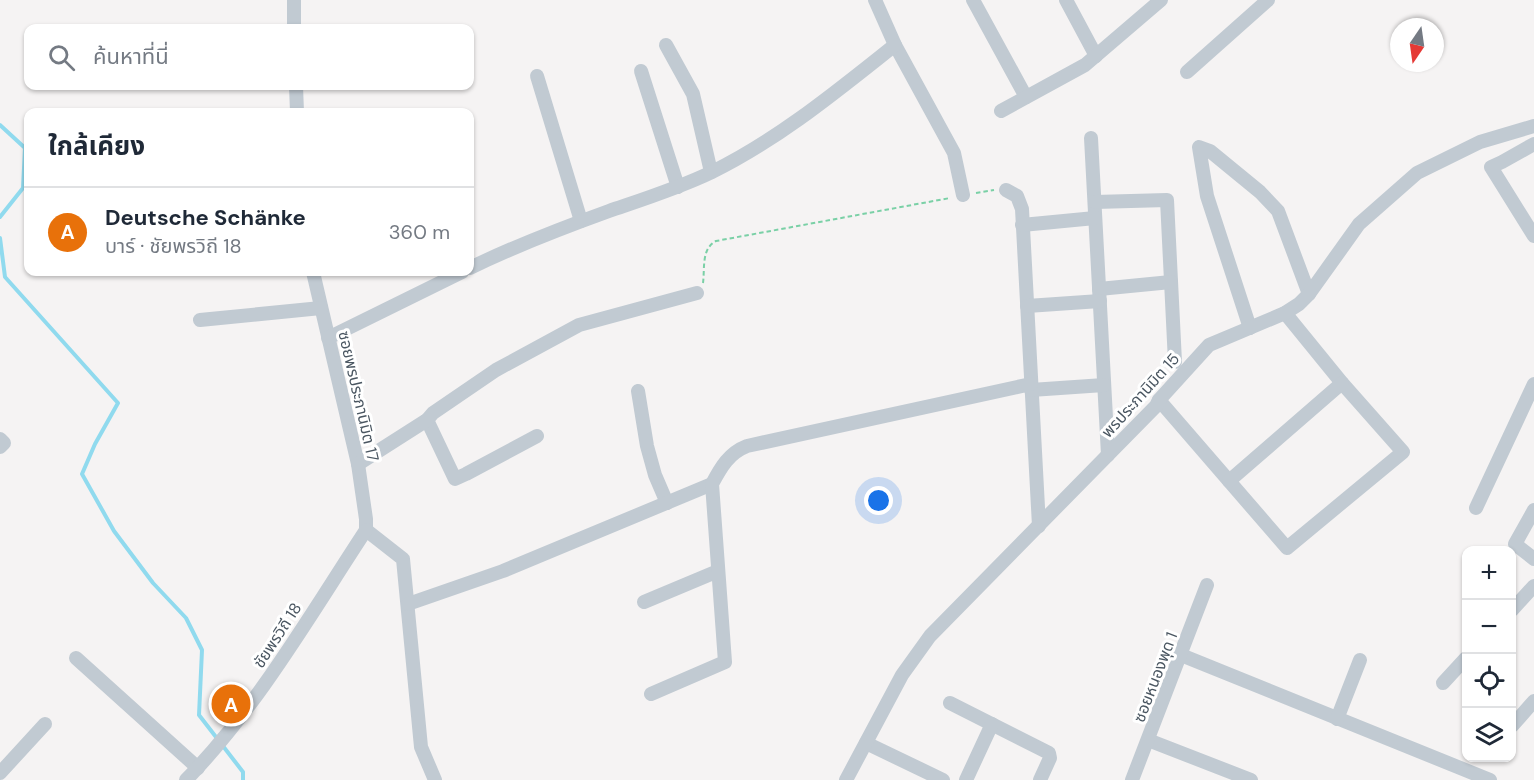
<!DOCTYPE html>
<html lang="th">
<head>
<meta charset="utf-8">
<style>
  body { margin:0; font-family:"DM Sans","Noto Sans Thai",sans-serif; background:#f2f2f3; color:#1f2937 }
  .controls { position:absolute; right:18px; bottom:18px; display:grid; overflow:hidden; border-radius:12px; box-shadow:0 2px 4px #0004 }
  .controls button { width:54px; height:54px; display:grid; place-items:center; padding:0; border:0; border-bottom:2px solid #e0e1e3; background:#fff; color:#1f2937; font:30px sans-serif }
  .compass { position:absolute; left:1390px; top:18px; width:54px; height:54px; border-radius:50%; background:#fff; box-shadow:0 2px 4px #0004; rotate:193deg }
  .you { position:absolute; left:879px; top:501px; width:21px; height:21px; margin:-15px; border:4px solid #fff; border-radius:50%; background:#1a73e8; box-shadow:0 0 0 9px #1a73e833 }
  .badge { display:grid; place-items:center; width:39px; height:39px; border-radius:50%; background:#1a73e8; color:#fff; font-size:20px; font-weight:700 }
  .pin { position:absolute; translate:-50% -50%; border:3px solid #fff; box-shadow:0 2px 6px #0006 }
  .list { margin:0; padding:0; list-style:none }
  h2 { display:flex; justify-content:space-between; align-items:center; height:78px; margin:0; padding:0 24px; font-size:26px }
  h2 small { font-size:20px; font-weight:400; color:#747a83 }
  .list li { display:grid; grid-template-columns:39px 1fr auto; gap:18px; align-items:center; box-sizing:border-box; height:90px; padding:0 24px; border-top:2px solid #e0e1e3 }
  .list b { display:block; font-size:22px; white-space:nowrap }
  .list p { margin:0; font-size:20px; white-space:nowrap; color:#747a83 }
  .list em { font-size:20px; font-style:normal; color:#747a83 }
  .icon { flex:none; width:33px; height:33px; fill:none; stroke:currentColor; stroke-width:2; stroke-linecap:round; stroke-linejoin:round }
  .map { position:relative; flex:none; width:1534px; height:780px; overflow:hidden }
  .search { position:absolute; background:#fff; box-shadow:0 2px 4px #0004; left:24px; top:24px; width:450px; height:66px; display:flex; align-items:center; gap:15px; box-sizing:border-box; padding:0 21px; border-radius:12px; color:#747a83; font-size:22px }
  .panel { position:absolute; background:#fff; box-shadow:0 2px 4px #0004; left:24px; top:108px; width:450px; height:168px; border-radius:12px }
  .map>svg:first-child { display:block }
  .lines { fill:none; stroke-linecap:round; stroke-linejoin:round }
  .stream { stroke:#90daee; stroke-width:4 }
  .path { stroke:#7ad0a6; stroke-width:2; stroke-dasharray:4.5 3; stroke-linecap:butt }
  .minor { stroke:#c1cad2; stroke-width:14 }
  .labels { text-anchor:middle; stroke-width:6; stroke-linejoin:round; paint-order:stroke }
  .street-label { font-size:16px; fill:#4a5661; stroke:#fff }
</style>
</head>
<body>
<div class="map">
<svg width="1534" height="780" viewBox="0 0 1534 780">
  <rect width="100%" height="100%" fill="#f5f3f3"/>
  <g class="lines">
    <g class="stream">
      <path d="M0,125L25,148L23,188L0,217"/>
      <path d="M0,238L5,277L118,403L95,444L82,474L114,531L153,583L186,618L202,650L199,715L243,772V780"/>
    </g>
    <g class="path">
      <path d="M976,193L994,190"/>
      <path d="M703,283C705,268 701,249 716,241L950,198"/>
    </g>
    <g class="minor">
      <path d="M294,0V28"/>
      <path d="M875,0L895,45L954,153L963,195"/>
      <path d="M973,0L1026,97"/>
      <path d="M1066,0L1096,56"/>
      <path d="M666,45L693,94L711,172"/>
      <path d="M641,71L678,187"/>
      <path d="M1187,72L1268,0"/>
      <path d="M537,76L581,221"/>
      <path d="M296,86L297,112"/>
      <path d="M1001,111L1085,65L1161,0"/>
      <path d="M1091,138L1108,455"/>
      <path d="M1534,144L1502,162L1491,167L1534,236"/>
      <path d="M1006,190L1017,196L1022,209L1039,526"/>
      <path d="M1095,202L1167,200L1175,362"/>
      <path d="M1022,225L1095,218"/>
      <path d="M470,268C515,246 562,228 609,211C644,199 679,188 712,172C779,139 837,91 895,45"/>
      <path d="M313,272L358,464L366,519V530"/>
      <path d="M1099,289L1171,282"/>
      <path d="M1027,306L1100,301"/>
      <path d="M200,320L321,308"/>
      <path d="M1250,328L1207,196L1199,147L1210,151L1260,192L1278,211L1309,294"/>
      <path d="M328,338L462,272"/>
      <path d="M1031,390L1104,385"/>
      <path d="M638,391L647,446L655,475L667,503"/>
      <path d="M1159,400L1287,548L1403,452L1342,383L1285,313"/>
      <path d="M427,420L455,479L466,474L537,436"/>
      <path d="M0,439L4,443L0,447"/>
      <path d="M358,464L427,420L433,413L496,370L579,325L697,293"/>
      <path d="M1229,481L1342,383"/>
      <path d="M1476,508L1534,384"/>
      <path d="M1534,510L1515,544L1534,559"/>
      <path d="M366,530L403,559L421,747L435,780"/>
      <path d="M644,602L718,571"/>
      <path d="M408,604L503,571L712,484"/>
      <path d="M1512,610L1534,586"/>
      <path d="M1181,655L1490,780"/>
      <path d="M76,658L198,768"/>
      <path d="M1443,683L1466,658"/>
      <path d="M651,694L725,662L712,484C721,467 729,453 747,446L1031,384"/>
      <path d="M950,703L1049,753L1050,758L1040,780"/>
      <path d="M1337,719L1360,660"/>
      <path d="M1512,726L1534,701"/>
      <path d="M1148,740L1251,780"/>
      <path d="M866,743L943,780"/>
      <path d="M0,773L45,724"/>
      <path d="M186,780C258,706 310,615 366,530"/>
      <path d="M846,780L902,675L930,636L1156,406L1159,400L1209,345L1285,313L1299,304L1309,294L1359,224L1417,173L1480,142L1534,126"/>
      <path d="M966,780L992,724"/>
      <path d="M1132,780L1207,585"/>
    </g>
  </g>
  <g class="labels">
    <g class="street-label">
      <text transform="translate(1140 395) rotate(-48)" y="6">พรประภานิมิต 15</text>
      <text transform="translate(359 396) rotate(77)" y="6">ซอยพรประภานิมิต 17</text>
      <text transform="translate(277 635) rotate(-57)" y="6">ชัยพรวิถี 18</text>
      <text transform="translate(1155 677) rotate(-69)" y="6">ซอยหนองพุด 1</text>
    </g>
  </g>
</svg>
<div class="controls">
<button>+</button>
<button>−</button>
<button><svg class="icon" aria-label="locate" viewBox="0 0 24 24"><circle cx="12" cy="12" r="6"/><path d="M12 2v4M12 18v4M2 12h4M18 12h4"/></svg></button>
<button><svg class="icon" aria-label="layers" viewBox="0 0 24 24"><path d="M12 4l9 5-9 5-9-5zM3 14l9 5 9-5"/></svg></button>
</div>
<svg class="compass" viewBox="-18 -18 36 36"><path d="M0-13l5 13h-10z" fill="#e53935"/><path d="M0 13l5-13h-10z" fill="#747a83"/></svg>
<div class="you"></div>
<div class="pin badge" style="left:231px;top:704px;background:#e8710a">A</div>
<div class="search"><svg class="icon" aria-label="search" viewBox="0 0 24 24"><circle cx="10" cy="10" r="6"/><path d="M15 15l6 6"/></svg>ค้นหาที่นี่</div>
<section class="panel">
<h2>ใกล้เคียง<small></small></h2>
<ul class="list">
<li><span class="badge" style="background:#e8710a">A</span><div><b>Deutsche Schänke</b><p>บาร์ · ชัยพรวิถี 18</p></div><em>360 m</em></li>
</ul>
</section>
</div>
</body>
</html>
